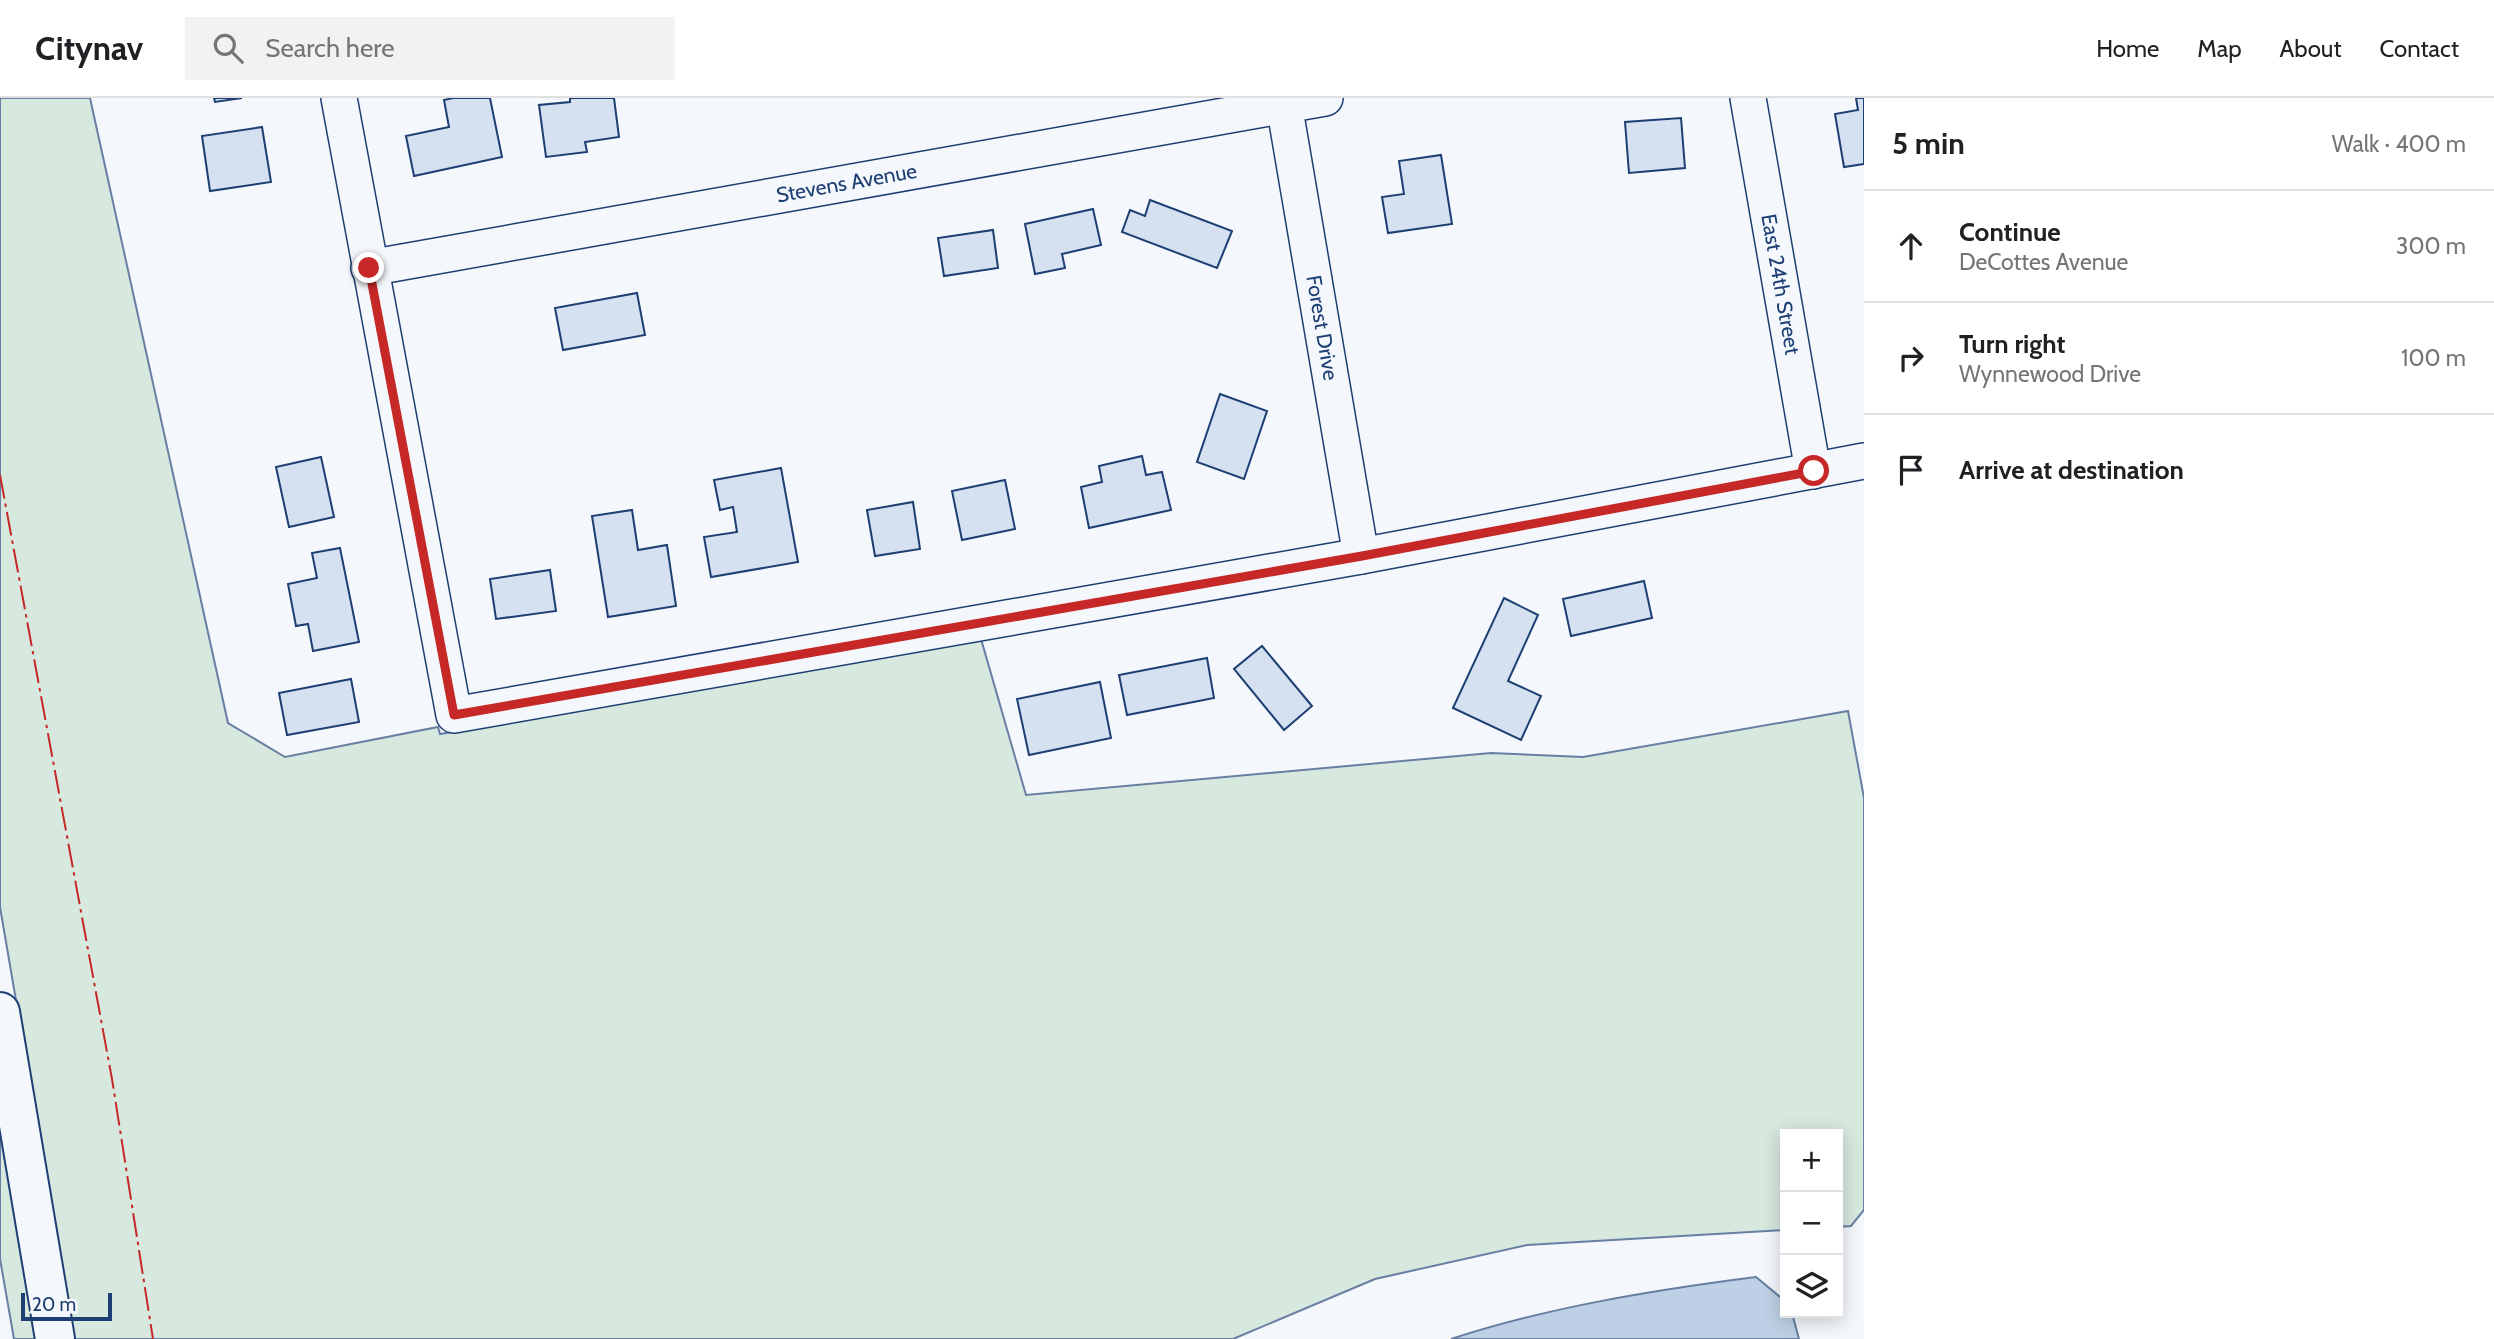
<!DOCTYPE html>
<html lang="en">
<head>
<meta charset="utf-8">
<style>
  body { margin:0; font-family:Cabin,sans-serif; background:#f2f2f2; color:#202124 }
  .controls { position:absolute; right:21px; bottom:21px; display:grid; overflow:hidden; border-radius:0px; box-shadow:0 4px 18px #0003 }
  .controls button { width:63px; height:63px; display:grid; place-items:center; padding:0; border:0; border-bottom:2px solid #e0e0e0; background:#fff; color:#202124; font:35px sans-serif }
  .scale { position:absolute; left:21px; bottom:18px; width:91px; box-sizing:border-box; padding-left:7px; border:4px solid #1d3f73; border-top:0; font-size:19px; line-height:24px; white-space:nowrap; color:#1d3f73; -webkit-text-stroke:5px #f4f7fb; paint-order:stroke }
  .stop { position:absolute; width:21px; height:21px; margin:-16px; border:5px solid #c62828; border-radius:50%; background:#fff }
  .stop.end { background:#c62828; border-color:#fff; box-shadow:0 2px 7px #0008 }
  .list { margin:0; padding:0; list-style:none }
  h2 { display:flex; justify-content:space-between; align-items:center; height:91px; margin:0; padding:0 28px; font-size:30px }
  h2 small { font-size:23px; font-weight:400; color:#757577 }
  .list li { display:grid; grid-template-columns:46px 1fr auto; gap:21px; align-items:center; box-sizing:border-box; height:112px; padding:0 28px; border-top:2px solid #e0e0e0 }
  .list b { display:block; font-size:26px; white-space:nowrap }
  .list p { margin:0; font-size:23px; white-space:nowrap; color:#757577 }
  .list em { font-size:23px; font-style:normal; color:#757577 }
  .icon { flex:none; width:38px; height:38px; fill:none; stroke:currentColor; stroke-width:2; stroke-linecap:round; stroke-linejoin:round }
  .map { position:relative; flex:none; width:1864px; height:1241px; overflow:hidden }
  header { display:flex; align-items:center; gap:42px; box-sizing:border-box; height:98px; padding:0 35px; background:#fff; border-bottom:2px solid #e0e0e0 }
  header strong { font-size:33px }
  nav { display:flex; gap:38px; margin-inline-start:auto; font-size:24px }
  .search { width:490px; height:63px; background:#f2f2f2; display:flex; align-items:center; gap:18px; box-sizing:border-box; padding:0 24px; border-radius:0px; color:#757577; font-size:26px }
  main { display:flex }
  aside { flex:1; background:#fff }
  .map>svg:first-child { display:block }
  .green { fill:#d7e8df; stroke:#687fa3; stroke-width:2 }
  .water { fill:#bed0e5; stroke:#687fa3; stroke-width:2 }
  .building { fill:#d5e0f0; stroke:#1d3f73; stroke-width:2 }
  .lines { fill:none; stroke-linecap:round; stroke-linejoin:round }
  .minor-casing { stroke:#1d3f73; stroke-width:38 }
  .major-casing { stroke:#1d3f73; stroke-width:42 }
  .minor { stroke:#f4f7fb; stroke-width:35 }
  .major { stroke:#f4f7fb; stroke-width:38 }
  .power { stroke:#c62828; stroke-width:2; stroke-dasharray:24 5 3.5 5; stroke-linecap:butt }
  .route { stroke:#c62828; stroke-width:9 }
  .labels { text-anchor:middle; stroke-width:5; stroke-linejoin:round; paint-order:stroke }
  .street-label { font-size:21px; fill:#1d3f73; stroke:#f4f7fb }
</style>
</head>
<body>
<header>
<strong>Citynav</strong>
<div class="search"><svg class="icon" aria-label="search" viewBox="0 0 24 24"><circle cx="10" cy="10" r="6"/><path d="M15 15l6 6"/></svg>Search here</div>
<nav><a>Home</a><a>Map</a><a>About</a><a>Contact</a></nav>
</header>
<main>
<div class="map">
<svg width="1864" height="1241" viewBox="0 0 1864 1241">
  <rect width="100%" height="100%" fill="#f4f7fb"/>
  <g class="green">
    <path d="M0,0H90L228,625L285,659L438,629L440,636L981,541L1026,697L1491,655L1583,659L1848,613L1864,700V1112L1851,1128L1838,1129V1036H1785V1132L1527,1147L1375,1181L1233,1241H74L0,809Z"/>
    <path d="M0,1020L37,1241H14L0,1161Z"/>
  </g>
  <path class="water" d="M1756,1179L1785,1203V1215H1792L1799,1241H1451C1549,1209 1654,1192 1756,1179Z"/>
  <g class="building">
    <path d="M214,0H242L215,4Z"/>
    <path d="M453,0H490L502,59L414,78L406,38L449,29L444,2Z"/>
    <path d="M570,0H614L619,39L585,44L587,54L546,59L539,7L570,4Z"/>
    <path d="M1856,0H1864V66L1844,69L1835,16L1858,12Z"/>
    <path d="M1681,20L1685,70L1629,75L1625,24Z"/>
    <path d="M262,29L271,84L210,93L202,38Z"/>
    <path d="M1441,57L1452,126L1388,135L1382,99L1404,96L1399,63Z"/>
    <path d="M1150,102L1232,133L1217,170L1122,134L1130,112L1145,118Z"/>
    <path d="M1093,111L1101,147L1062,156L1065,170L1035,176L1025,126Z"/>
    <path d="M993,132L998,170L944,178L938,140Z"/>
    <path d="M637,195L645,237L563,252L555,210Z"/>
    <path d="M1220,296L1267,313L1244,381L1197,364Z"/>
    <path d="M1142,358L1146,377L1162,374L1171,412L1089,430L1081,389L1102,384L1099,368Z"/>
    <path d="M321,359L334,419L289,429L276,369Z"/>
    <path d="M781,370L798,464L711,479L704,439L737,434L733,409L720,412L714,382Z"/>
    <path d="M1005,382L1015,431L962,442L952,393Z"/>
    <path d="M913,404L920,451L875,458L867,412Z"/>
    <path d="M632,412L638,452L667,447L676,508L608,519L592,418Z"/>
    <path d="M340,450L359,544L313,553L308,526L296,528L288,486L317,480L312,455Z"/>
    <path d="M550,472L556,513L496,521L490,481Z"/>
    <path d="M1644,483L1652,520L1571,538L1563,501Z"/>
    <path d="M1504,500L1538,517L1508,583L1541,598L1521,642L1453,610Z"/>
    <path d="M1262,548L1312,608L1284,632L1234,571Z"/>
    <path d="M1207,560L1214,600L1127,617L1119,577Z"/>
    <path d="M351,581L359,624L287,637L279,595Z"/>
    <path d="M1100,584L1111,640L1029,657L1017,601Z"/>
  </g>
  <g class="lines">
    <g class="minor-casing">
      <g id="minor">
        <path d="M339,0L454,617L1361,458L1864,363"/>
        <path id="s1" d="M1283,0L1361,458"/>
        <path id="s2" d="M1748,0L1813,373"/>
        <path id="s3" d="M369,170L1325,0"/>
      </g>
    </g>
    <g class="major-casing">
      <path id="major" d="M0,914L55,1241"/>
    </g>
    <use href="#minor" class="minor"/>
    <use href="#major" class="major"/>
    <path class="power" d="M0,377L112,981L153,1241"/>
  </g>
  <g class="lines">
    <path class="route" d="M369,170L454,617L1362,458L1814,373"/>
  </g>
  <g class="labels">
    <g class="street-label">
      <text dy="7" stroke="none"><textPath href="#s3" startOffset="485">Stevens Avenue</textPath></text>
      <text dy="7" stroke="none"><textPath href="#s2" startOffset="189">East 24th Street</textPath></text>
      <text dy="7" stroke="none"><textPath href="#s1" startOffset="233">Forest Drive</textPath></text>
    </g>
  </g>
</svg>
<div class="controls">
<button>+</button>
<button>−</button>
<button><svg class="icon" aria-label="layers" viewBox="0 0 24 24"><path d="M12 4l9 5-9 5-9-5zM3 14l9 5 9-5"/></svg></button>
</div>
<div class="scale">20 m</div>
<div class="stop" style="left:1814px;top:373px"></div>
<div class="stop end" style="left:369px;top:170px"></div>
</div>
<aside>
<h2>5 min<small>Walk · 400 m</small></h2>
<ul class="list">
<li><svg class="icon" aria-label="ahead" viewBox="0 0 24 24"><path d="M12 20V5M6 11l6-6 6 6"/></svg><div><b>Continue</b><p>DeCottes Avenue</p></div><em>300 m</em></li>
<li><svg class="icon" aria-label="right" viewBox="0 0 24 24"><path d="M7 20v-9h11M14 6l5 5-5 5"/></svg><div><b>Turn right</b><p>Wynnewood Drive</p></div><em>100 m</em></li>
<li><svg class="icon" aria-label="arrive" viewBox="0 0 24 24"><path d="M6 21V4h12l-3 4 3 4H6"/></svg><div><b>Arrive at destination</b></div></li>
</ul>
</aside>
</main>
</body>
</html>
